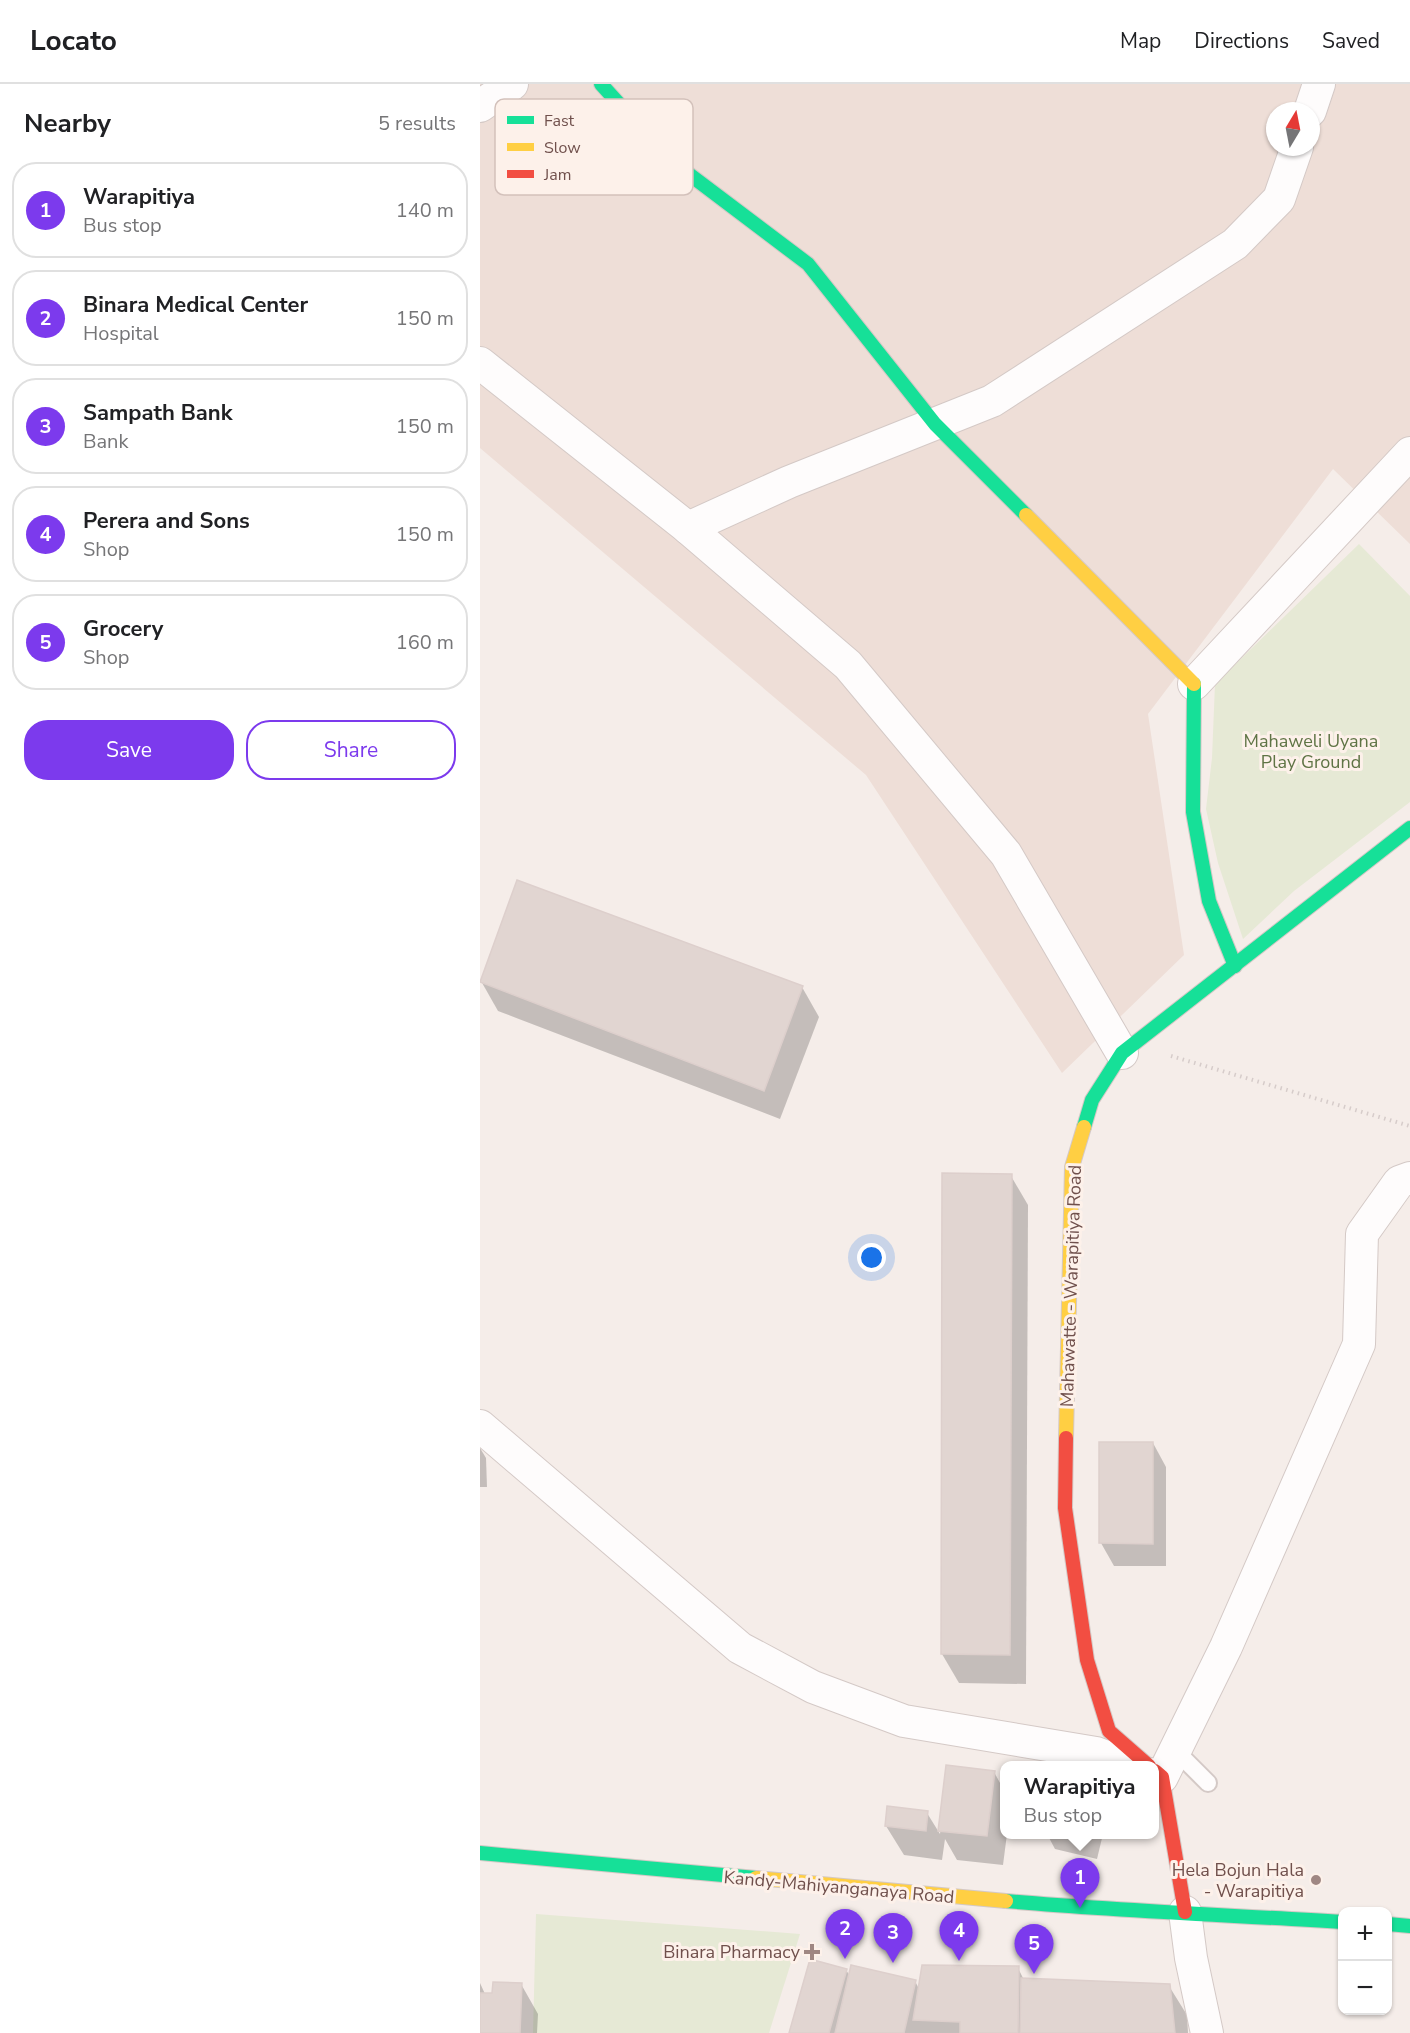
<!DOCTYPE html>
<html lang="en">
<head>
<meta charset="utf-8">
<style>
  body { margin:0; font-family:"Nunito Sans",sans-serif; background:#f6f6f6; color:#202124 }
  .controls { position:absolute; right:18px; bottom:18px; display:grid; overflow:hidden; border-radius:12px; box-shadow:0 2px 4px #0004 }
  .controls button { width:54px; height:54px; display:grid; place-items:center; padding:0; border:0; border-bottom:2px solid #e0e0e0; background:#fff; color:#202124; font:30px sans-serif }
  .compass { position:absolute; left:786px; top:18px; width:54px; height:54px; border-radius:50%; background:#fff; box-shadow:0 2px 4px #0004; rotate:10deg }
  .you { position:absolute; left:392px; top:1174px; width:21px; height:21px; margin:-15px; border:4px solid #fff; border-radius:50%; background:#1a73e8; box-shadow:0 0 0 9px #1a73e833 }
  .badge { display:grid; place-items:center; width:39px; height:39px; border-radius:50%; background:#7c3aed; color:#fff; font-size:20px; font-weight:700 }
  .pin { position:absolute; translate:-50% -50px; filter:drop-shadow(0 2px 3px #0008) }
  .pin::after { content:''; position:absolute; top:32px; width:21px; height:18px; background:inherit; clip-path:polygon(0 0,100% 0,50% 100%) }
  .popup { position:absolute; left:520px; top:1677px; width:159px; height:78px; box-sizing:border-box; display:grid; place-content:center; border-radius:12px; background:#fff; filter:drop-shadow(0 2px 4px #0005); font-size:20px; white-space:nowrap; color:#757577 }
  .popup b { font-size:22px; color:#202124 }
  .popup::after { content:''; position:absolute; left:50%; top:100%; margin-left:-12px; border:12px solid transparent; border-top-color:#fff }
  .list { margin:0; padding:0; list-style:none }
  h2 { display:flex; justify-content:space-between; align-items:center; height:78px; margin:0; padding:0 24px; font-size:26px }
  h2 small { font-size:20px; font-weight:400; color:#757577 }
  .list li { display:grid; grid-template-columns:39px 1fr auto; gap:18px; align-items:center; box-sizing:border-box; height:96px; margin:0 12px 12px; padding:0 12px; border:2px solid #e0e0e0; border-radius:24px }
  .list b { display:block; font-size:22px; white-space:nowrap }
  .list p { margin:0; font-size:20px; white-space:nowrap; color:#757577 }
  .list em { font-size:20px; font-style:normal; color:#757577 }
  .actions { display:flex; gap:12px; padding:18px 24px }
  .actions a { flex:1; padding:14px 0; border:2px solid #7c3aed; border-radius:24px; text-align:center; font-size:21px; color:#7c3aed }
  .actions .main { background:#7c3aed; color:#fff }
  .map { position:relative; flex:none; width:930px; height:1949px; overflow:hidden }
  header { display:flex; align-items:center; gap:36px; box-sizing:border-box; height:84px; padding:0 30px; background:#fff; border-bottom:2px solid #e0e0e0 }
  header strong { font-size:28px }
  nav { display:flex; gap:33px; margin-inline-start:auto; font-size:21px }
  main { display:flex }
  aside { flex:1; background:#fff }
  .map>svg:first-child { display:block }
  .residential { fill:#eeded7; fill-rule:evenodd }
  .green { fill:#e6e9d5 }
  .shadow { fill:#0003 }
  .building { fill:#e1d5d1; stroke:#ddcfcc; stroke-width:1.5 }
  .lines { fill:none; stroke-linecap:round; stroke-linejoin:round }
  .lane-casing { stroke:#d4c9c6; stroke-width:20 }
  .street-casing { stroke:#d4c9c6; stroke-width:34 }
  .fast-casing { stroke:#d4c9c6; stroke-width:16 }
  .slow-casing { stroke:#d4c9c6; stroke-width:16 }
  .jam-casing { stroke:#d4c9c6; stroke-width:16 }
  .path { stroke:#d6ccca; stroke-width:4; stroke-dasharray:1.5 4.5; stroke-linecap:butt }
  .lane { stroke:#fefcfc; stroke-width:16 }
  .street { stroke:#fefcfc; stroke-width:32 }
  .fast { stroke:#16e098; stroke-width:14 }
  .slow { stroke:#ffcf43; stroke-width:14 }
  .jam { stroke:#f24e42; stroke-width:14 }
  .poi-dot { fill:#9f8783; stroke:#fdf1ea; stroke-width:2 }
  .labels { text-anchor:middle; stroke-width:6; stroke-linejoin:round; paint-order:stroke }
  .park-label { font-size:18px; fill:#5f7445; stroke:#fdf1ea }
  .street-label { font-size:18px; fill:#70504c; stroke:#fdf1ea }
  .poi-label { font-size:18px; fill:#70504c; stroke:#fdf1ea; text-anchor:end }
  .key { fill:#fdf1ea; stroke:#d3c1bb; stroke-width:1.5 }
  .key-label { font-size:16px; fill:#70504c }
</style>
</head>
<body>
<header>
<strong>Locato</strong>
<nav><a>Map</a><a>Directions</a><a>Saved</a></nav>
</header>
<main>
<aside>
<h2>Nearby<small>5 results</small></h2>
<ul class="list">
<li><span class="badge">1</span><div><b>Warapitiya</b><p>Bus stop</p></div><em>140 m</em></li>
<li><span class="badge">2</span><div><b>Binara Medical Center</b><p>Hospital</p></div><em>150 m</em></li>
<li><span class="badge">3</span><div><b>Sampath Bank</b><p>Bank</p></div><em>150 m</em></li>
<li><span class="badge">4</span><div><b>Perera and Sons</b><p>Shop</p></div><em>150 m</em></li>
<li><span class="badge">5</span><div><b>Grocery</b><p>Shop</p></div><em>160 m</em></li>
</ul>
<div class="actions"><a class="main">Save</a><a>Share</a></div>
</aside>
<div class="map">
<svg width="930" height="1949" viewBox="0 0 930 1949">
  <rect width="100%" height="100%" fill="#f5ede9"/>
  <path class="residential" d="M0,0H930V460L853,385L668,630L704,871L582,989L386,691L0,364ZM795,27H831V63H795Z"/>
  <g class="green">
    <path d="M879,460L930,512V718L814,807L763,855L738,779L726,725L732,674L735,600Z"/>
    <path d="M56,1830L320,1850L289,1949H53Z"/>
  </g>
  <g class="shadow">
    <path d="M1,897L322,903L339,933L300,1035L18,927Z"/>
    <path d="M531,1092L548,1121L546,1600L479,1599L462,1570Z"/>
    <path d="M620,1359H673L686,1383V1482H634L621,1459Z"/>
    <path d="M0,1364L6,1374L7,1403H0Z"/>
    <path d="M468,1682L514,1688L525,1708V1750H527L523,1781L477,1776L465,1755L462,1776L424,1771L406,1742L447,1729L460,1750Z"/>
    <path d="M567,1750H623L617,1775L575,1765Z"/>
    <path d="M538,1884L544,1896L689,1902L707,1931L708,1949H311L366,1886L370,1892L435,1897L439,1905Z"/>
    <path d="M0,1899L5,1910L14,1911L41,1900L58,1930L57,1949H0Z"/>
  </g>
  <g class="building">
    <path d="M37,796L323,902L284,1007L0,898Z"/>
    <path d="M462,1089L532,1090L530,1571L461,1570Z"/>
    <path d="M619,1358H673V1460L619,1459Z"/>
    <path d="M466,1681L515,1687L507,1752L458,1747Z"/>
    <path d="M407,1722L448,1727L446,1747L405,1742Z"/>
    <path d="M330,1875L367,1885L349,1949H309Z"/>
    <path d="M371,1881L436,1896L424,1949H355Z"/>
    <path d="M442,1881L539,1882L538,1949H480V1938L433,1936Z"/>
    <path d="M541,1894L690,1900L695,1949H540Z"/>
    <path d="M13,1898L42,1899L40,1949H0V1909H12Z"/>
  </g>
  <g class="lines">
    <g class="lane-casing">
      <path id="lane" d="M695,1666L728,1699"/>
    </g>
    <g class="street-casing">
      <g id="street">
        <path d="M0,22L32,0"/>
        <path d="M830,27L839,0"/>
        <path d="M0,279L208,444L368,581L526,770L642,969"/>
        <path d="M208,444L309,398L512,317L755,160L799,115L817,63"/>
        <path d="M714,600L930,369"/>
        <path d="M0,1342L260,1564L333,1603L424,1637L616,1669L651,1682"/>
        <path d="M675,1690L682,1693L746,1563L879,1260L882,1150L919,1098L930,1094"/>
        <path d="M705,1828L711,1874L727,1949"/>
      </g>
    </g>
    <g class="fast-casing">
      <g id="fast">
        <path d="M121,0L189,75L328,180L455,340L546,431"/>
        <path d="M714,600L713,728L729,817L755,882"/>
        <path d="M604,1043L612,1016L642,969L930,744"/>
        <path d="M0,1769L276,1794"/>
        <path d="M526,1817C638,1827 750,1831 862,1838"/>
        <path d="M908,1840L930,1842"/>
      </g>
    </g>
    <g class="slow-casing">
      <g id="slow">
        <path d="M546,431L714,600"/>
        <path d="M586,1354L592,1083L604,1043"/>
        <path d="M276,1794L526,1817"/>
      </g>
    </g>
    <g class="jam-casing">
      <g id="jam">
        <path d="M586,1354L585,1424L607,1576L629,1647L669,1682"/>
        <path d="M675,1687L682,1693L705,1828"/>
      </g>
    </g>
    <path class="path" d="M691,972L930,1042"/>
    <use href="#lane" class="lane"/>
    <use href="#street" class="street"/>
    <use href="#fast" class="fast"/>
    <use href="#slow" class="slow"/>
    <use href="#jam" class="jam"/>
  </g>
  <g class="poi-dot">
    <circle cx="836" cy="1796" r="6"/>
    <path d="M329 1859h6v6h6v6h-6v6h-6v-6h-6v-6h6z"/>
  </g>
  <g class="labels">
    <g class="park-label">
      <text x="831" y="663">Mahaweli Uyana<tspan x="831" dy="21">Play Ground</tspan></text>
    </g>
    <g class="street-label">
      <text transform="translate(591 1202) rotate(-88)" y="6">Mahawatte - Warapitiya Road</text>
      <text transform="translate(359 1803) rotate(5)" y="6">Kandy-Mahiyanganaya Road</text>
    </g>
    <g class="poi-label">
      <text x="824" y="1792">Hela Bojun Hala<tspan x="824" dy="21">- Warapitiya</tspan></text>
      <text x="320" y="1874">Binara Pharmacy</text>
    </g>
  </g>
  <rect x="15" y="15" width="198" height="96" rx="9" class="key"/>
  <rect x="27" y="32" width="27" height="8" fill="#16e098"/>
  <rect x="27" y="59" width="27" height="8" fill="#ffcf43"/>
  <rect x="27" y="86" width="27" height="8" fill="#f24e42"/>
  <g class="key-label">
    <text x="64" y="42">Fast</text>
    <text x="64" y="69">Slow</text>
    <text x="64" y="96">Jam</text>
  </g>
</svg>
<div class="controls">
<button>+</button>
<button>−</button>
</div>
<svg class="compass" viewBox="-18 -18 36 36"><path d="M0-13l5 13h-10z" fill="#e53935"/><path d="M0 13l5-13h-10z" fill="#757577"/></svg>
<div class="you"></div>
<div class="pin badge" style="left:600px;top:1824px">1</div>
<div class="popup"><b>Warapitiya</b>Bus stop</div>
<div class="pin badge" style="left:365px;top:1875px">2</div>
<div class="pin badge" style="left:413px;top:1879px">3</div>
<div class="pin badge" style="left:479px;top:1877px">4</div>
<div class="pin badge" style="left:554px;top:1890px">5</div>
</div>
</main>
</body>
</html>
